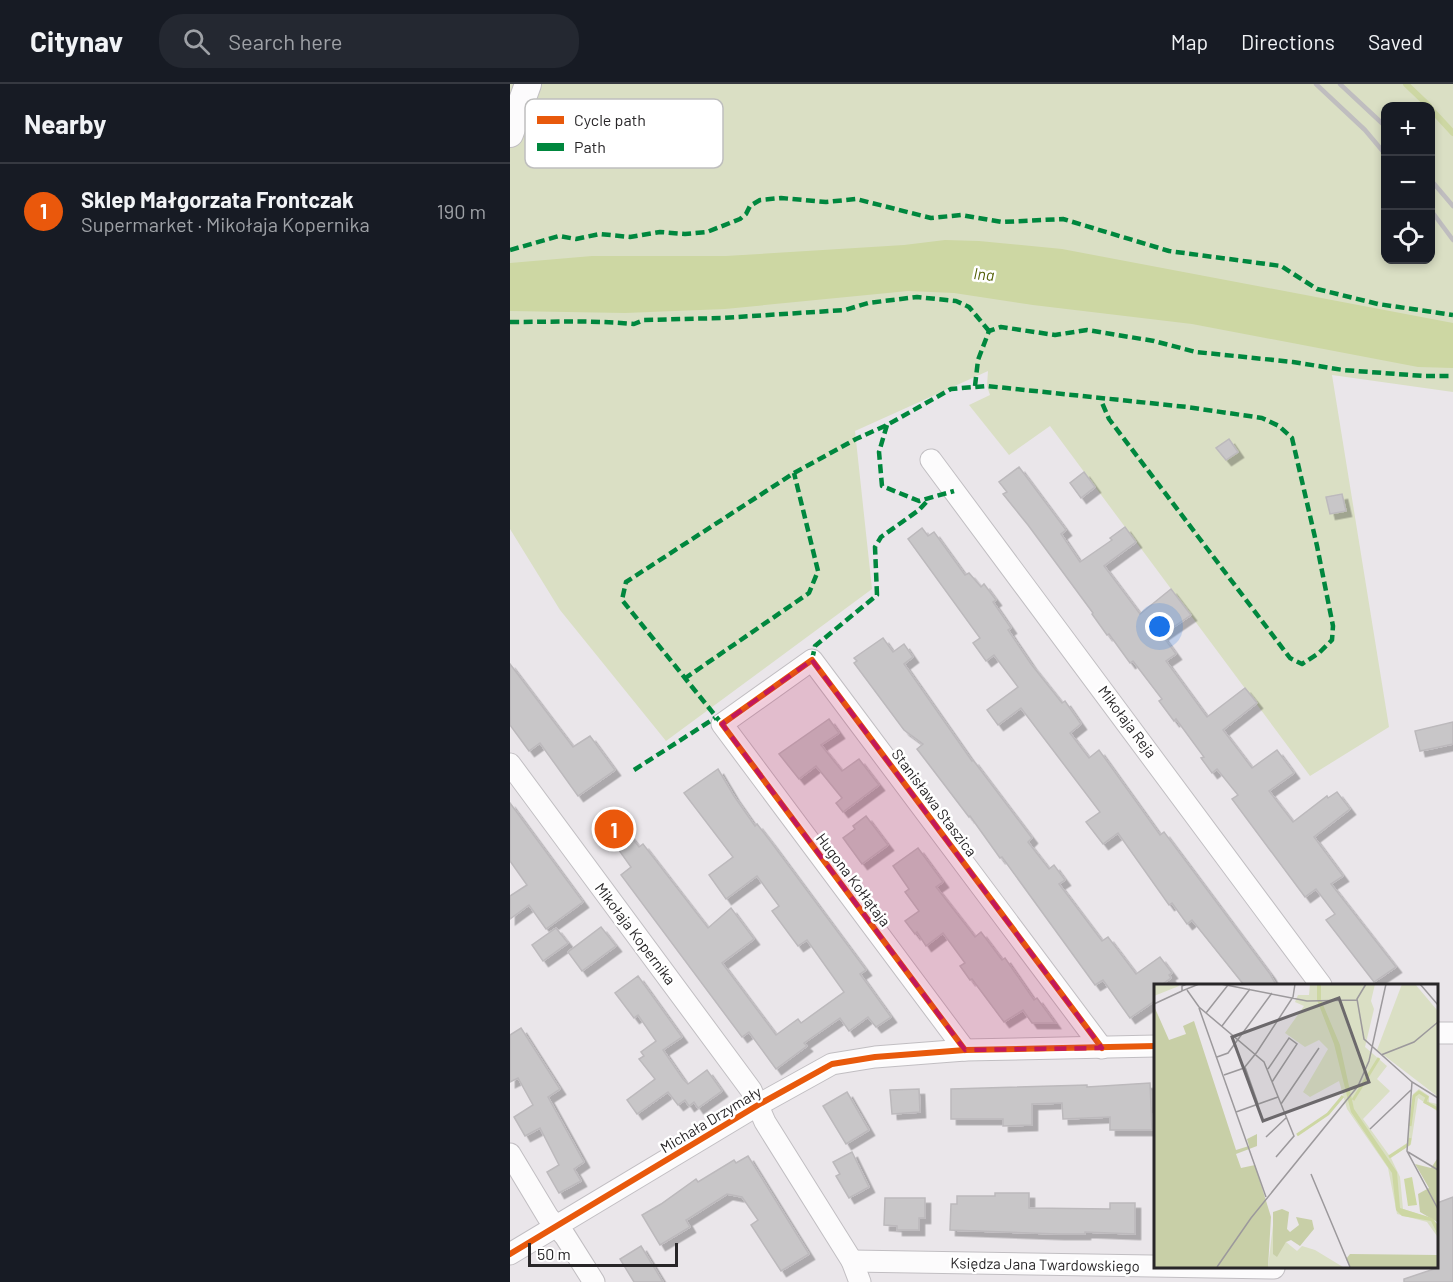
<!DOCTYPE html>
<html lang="en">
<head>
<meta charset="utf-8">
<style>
  body { margin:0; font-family:Barlow,sans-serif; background:#242831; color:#f1f3f6 }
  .controls { position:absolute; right:18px; top:18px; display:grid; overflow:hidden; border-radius:12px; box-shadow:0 3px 9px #0003 }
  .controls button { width:54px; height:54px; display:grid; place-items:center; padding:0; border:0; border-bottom:2px solid #363941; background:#171b24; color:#f1f3f6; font:30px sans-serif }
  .scale { position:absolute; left:18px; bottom:15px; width:150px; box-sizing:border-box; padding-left:6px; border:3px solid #282628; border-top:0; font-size:16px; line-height:21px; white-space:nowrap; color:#282628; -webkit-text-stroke:4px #fff; paint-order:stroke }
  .you { position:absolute; left:650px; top:543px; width:21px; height:21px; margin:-15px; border:4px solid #fff; border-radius:50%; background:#1a73e8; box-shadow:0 0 0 9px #1a73e833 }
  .badge { display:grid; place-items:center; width:39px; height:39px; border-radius:50%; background:#ea580c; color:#fff; font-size:20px; font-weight:700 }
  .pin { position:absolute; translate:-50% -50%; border:3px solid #fff; box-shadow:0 2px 6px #0006 }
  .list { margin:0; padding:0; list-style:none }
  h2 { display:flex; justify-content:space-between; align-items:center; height:78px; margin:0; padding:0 24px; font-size:26px }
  h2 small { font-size:20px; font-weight:400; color:#9ea1a6 }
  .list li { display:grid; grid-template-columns:39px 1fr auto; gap:18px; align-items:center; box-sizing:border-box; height:96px; padding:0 24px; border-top:2px solid #363941 }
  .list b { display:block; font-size:22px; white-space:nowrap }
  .list p { margin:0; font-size:20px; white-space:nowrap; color:#9ea1a6 }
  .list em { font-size:20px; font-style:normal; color:#9ea1a6 }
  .icon { flex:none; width:33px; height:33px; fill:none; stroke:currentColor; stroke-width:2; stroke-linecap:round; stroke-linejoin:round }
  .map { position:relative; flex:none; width:943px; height:1198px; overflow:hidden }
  header { display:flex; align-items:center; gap:36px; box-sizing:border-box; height:84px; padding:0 30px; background:#171b24; border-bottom:2px solid #363941 }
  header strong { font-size:28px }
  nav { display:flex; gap:33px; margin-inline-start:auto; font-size:21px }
  .search { width:420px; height:54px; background:#242831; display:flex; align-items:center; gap:15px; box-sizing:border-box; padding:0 21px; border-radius:24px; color:#9ea1a6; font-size:22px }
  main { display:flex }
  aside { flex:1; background:#171b24 }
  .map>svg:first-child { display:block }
  .green { fill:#dadfc4; fill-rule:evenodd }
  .water { fill:#cdd7a3 }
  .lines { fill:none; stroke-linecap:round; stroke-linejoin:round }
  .stream { stroke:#cdd7a3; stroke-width:6 }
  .building { fill:#c8c6c8; stroke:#bcb9bc; stroke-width:1.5; filter:url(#shadow) }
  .minor-casing { stroke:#c1bec2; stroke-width:23 }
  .tertiary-casing { stroke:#c1bec2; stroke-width:28 }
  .minor { stroke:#fcfbfc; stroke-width:21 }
  .tertiary { stroke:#fcfbfc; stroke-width:26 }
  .rail { stroke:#bfbdbf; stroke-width:4.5 }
  .quiet { stroke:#00873e; stroke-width:4.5; stroke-dasharray:9 4.5; stroke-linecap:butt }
  .cycleway-casing { stroke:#fff; stroke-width:10 }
  .cycleway { stroke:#e8590c; stroke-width:6 }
  .marked { fill:#c2185b; fill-opacity:0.2; stroke:#c2185b; stroke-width:4.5; stroke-dasharray:12 8; stroke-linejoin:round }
  .labels { text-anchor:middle; stroke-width:5; stroke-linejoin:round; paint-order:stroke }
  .street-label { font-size:15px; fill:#282628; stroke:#fff }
  .water-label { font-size:16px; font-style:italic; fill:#525f05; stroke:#fff }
  .inset-river { fill:none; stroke:#cdd7a3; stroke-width:3 }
  .inset-road { fill:none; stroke:#9c999c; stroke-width:1.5 }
  .view { fill:#6c696c; fill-opacity:0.15; stroke:#6c696c; stroke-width:3 }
  .inset-edge { fill:none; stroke:#282628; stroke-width:3 }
  .key { fill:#fff; stroke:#bebebe; stroke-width:1.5 }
  .key-label { font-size:16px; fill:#282628 }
</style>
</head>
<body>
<header>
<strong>Citynav</strong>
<div class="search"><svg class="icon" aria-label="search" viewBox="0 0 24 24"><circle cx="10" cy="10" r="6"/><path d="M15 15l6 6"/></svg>Search here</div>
<nav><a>Map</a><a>Directions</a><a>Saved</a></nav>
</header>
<main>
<aside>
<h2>Nearby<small></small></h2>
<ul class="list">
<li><span class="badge">1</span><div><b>Sklep Małgorzata Frontczak</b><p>Supermarket · Mikołaja Kopernika</p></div><em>190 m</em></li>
</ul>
</aside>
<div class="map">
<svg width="943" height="1198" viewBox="0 0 943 1198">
  <defs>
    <filter id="shadow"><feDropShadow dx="5.5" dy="5.5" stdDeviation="0" flood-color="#0004"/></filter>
  </defs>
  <rect width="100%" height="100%" fill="#eae6ea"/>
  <path class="green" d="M0,0H943V308L822,291L879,643L800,692L540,342L499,371L459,321L480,311L477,302L478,287L345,347L362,505L156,657L50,526L0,445ZM876,22H920V176H876Z"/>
  <path class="water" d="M435,156L469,157L552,165L943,239V284L908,283L682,240L523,221L444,209L398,207L215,225L115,229L0,227V179L82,172H216L394,161Z"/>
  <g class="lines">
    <g class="stream">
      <path d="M896,0L919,22"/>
      <path d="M920,24L943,49"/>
    </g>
  </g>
  <g class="building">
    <path d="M719,355L728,368L716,376L706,364Z"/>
    <path d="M509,383L556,446L551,450L570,478L602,456L600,454L615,443L626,458L594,482L630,530L661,505L681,531L652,551L666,570L656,577L697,633L735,604L747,619L713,646L742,684L767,666L784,689L759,707L783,738L817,712L818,714L827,708L840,725L804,753L833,792L821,800L886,883L864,898L816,836L825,830L806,805L795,813L722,715L728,711L707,685L702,689L691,674L694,673L666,635L664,637L649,617L652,615L623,577L620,579L599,550L597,551L582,530L583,529L518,441L493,410L497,408L489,398Z"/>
    <path d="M574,388L585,403L571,414L560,399Z"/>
    <path d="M832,410L836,427L820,430L816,413Z"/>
    <path d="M412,444L418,452L424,448L455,491L459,489L471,503L474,500L486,516L483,518L501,544L498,546L521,580L552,619L555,617L571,640L560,649L579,674L589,666L650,751L654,748L760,890L766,901H734L682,836L677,840L662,819L659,821L608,749L593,760L576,738L590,728L511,624L488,641L477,626L508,603L484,571L476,577L463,559L470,554L398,455Z"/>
    <path d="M373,554L383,568L394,560L403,573L394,580L462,677L463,676L522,754L518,758L539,785L544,781L555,796L549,800L592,857L598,853L626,890L650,873L662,889L659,891L661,894L651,901H646V916L620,934L593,896L585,901L492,773L490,774L460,732L459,733L417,678L407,665L413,660L394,646L344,579L347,577L344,574Z"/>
    <path d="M0,580L63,663L80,652L105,686L68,712L30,659L19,667L0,641Z"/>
    <path d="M319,635L329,649L311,661L332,687L349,675L369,701L333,728L326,719L332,714L306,682L289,695L269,670Z"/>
    <path d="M943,638V660L910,667L905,647Z"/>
    <path d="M208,685L224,712L245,742L247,740L261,758L356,886L350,890L381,933L366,943L358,933L339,947L330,934L294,959L297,962L266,985L239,948L232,953L111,791L121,783L89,738L102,728L129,763L133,760L198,844L221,824L244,855L212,879L266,951L288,935L291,939L334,908L297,856L288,862L262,827L269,822L247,792L216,815L199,791L223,773L174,709Z"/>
    <path d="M0,719L73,818L36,845L19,821L0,835V812L17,801L0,777Z"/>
    <path d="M356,732L378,761L352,780L333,754L345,745L343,742Z"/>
    <path d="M408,764L433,798L426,803L465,853L471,848L492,876L495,874L524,916L527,914L545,939H522L513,926L494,938L462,895L460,896L450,882L455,879L433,849L416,862L407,848L405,850L395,837L409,827L395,808L399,805L383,782Z"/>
    <path d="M91,843L106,862L72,887L58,868Z"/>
    <path d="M46,844L58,859L33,877L22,861Z"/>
    <path d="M128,892L172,953L153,966L173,995L178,1000L197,986L212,1007L188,1024L184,1018L179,1022L175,1016L168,1021L158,1008L127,1030L117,1016L145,995L129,975L134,972L131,968L146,957L128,931L124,934L105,909Z"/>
    <path d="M11,944L50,1005L38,1013L74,1078L64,1085L71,1097L49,1109L37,1088L49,1081L30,1044L15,1052L4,1033L23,1021L8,994L0,998V951Z"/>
    <path d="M640,999L642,1046H600V1033L553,1035L552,1019L522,1020V1041L493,1042V1035H441V1005L577,1001V1003Z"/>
    <path d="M409,1005L410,1028L382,1030L380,1006Z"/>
    <path d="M337,1008L359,1046L336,1060L313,1022Z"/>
    <path d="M342,1068L359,1103L339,1114L326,1092L330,1090L323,1078Z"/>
    <path d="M238,1072L299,1170L271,1187L241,1141L248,1136L232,1113L217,1110L178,1135L176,1136L180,1143L150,1161L132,1131L151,1120L186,1095L188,1098L224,1076L226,1079Z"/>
    <path d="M485,1109H519V1124L600,1125V1119H625V1150L575,1148V1150H548L440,1146L441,1120H447V1112H485Z"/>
    <path d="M943,1113V1198H894V1195L927,1184V1119Z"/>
    <path d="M375,1114H415V1134H409V1146H387V1142L374,1141Z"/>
    <path d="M131,1162L153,1198H124L110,1175Z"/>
  </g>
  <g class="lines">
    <g class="minor-casing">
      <g id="minor">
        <path d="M421,376L811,901"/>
        <path d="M0,680L241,1006L255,1038L342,1177L350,1198"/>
        <path d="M926,949H943"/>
        <path d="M455,966L212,640L302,576L592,964"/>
        <path d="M0,1070L38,1133L55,1152L84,1198"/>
        <path d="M0,1170L248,1021L322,980L365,973L455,966L646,962"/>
        <path d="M342,1177L764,1184"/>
      </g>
    </g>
    <g class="tertiary-casing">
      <path id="tertiary" d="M0,50L18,0"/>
    </g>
    <use href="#minor" class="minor"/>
    <use href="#tertiary" class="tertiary"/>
    <g class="rail">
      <path d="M806,0L855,46L876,71"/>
      <path d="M830,0L876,43"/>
      <path d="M920,95L943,122"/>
      <path d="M920,125L943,156"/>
    </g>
    <g class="quiet">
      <path d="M0,166L49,152L66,155L90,150L120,153L150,148L175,150L197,148L230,135L236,130L240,122L250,116L271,114L316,118L346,115L421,134L451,131L492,138L553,135L659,167L771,182L807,205L868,220L943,231"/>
      <path d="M0,238C43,238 81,236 124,240L134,236L212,234L335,226L358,219L407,213L446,217L459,223L479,247"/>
      <path d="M465,302L468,276L479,247L491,243L545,251L577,246L644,257L686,268L783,278L833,286L914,292H943"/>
      <path d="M377,341L369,368L372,402L409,417L444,407"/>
      <path d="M302,576L305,562L367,511L365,463L371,453L409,426L419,415"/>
      <path d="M174,595L299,509L308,487L284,389"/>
      <path d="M212,640L112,516L116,498L284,389L346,355L377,341L441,305L477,302L677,323L752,334L769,342L782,354L807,462L823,542L822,556L809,569L792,580L780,574L599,335L590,314"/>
      <path d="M124,686L205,634"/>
    </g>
    <g class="cycleway-casing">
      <g id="cycleway">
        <path d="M455,966L212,640L302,576L592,964"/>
        <path d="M0,1170L248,1021L322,980L365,973L455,966L646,962"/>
      </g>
    </g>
    <use href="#cycleway" class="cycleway"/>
  </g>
  <path class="marked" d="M302,576L592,964L455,966L212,640Z"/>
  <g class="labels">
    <g class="street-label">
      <text transform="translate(617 638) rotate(53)" y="5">Mikołaja Reja</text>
      <text transform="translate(424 719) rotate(53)" y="5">Stanisława Staszica</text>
      <text transform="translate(343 796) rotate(53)" y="5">Hugona Kołłątaja</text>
      <text transform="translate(125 850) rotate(53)" y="5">Mikołaja Kopernika</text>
      <text transform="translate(201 1036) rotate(-31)" y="5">Michała Drzymały</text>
      <text transform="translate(535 1181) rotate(1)" y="5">Księdza Jana Twardowskiego</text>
    </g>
    <g class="water-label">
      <text transform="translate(474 190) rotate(5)" y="6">Ina</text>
    </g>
  </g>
  <g transform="translate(644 900)">
    <rect width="284" height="284" fill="#eae6ea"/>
    <path d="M0,0H24L25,2L0,12ZM156,0H221L217,17L220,25L211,63L233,82L223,95L236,107L209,135L235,171L253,159L259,110L265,105L275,112V118L283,120V127L264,114L257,160L237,174L246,193L249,225L277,234L283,240V252L273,238L243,230L234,184L193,125L185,97L156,113L149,108L174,65L165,56L151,63L131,49L150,22L141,18L144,11H155ZM248,0H261L283,26V112L223,66ZM119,241L122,253L119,270L132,258L143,267L148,262L161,266L189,283H114Z" fill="#dadfc4"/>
    <path d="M0,22L15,56L32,50L29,42L40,37L82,166L95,162L93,155L103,150V162L82,170L87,184L101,181L117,233L114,283H0ZM283,175V238L266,228L264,210L275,204L261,180L277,184ZM128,225L135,228L133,245L136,248L145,241L142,233L158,236L160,245L146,262L137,256L132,258L123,273L119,270V228ZM196,270L283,271V283H196L192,275Z" fill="#c8cfa7"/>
    <path d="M163,0H167V16L186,61L200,125L243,188L246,224L278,234L283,240V249L277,237L248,232L242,226L238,189L197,128L180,60L163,16ZM258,193L263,221L254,222L250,195Z" fill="#cdd7a3"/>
    <path class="inset-river" d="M199,116L225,74M256,142L260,112L265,108L273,113L271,118L284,125M143,151L174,130L189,112M235,173L255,160L256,154"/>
    <path class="inset-road" d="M33,0L28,2V7L45,0M67,0L153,17L203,16M212,0L203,15L210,55L258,98L284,114M266,0L284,21M33,6L45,23L110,78L140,152L122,173M0,20L28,7M45,24L112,213M52,29L74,1M68,42L96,5M227,71L260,58L284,38M63,73L74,69L118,9M91,83L104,120M114,85L135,54L143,60L118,98M70,91L90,84L103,68L139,13L141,0M258,98L253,167L284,225M127,120L165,64M82,128L124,113M216,145L257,106M112,153L133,133M254,168L284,186M157,190L196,283M63,283L97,234L204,102L215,77L232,0"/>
    <path class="view" d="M185,14L215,98L109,137L78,53Z"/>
    <rect width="284" height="284" class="inset-edge"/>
  </g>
  <rect x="15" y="15" width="198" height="69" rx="9" class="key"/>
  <rect x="27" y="32" width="27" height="8" fill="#e8590c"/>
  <rect x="27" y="59" width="27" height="8" fill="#00873e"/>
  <g class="key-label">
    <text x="64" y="42">Cycle path</text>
    <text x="64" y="69">Path</text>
  </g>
</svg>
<div class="controls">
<button>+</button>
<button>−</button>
<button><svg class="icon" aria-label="locate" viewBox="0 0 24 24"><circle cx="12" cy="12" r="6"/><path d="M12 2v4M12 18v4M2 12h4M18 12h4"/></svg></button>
</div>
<div class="scale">50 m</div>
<div class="you"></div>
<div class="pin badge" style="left:104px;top:745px">1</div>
</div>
</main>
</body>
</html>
